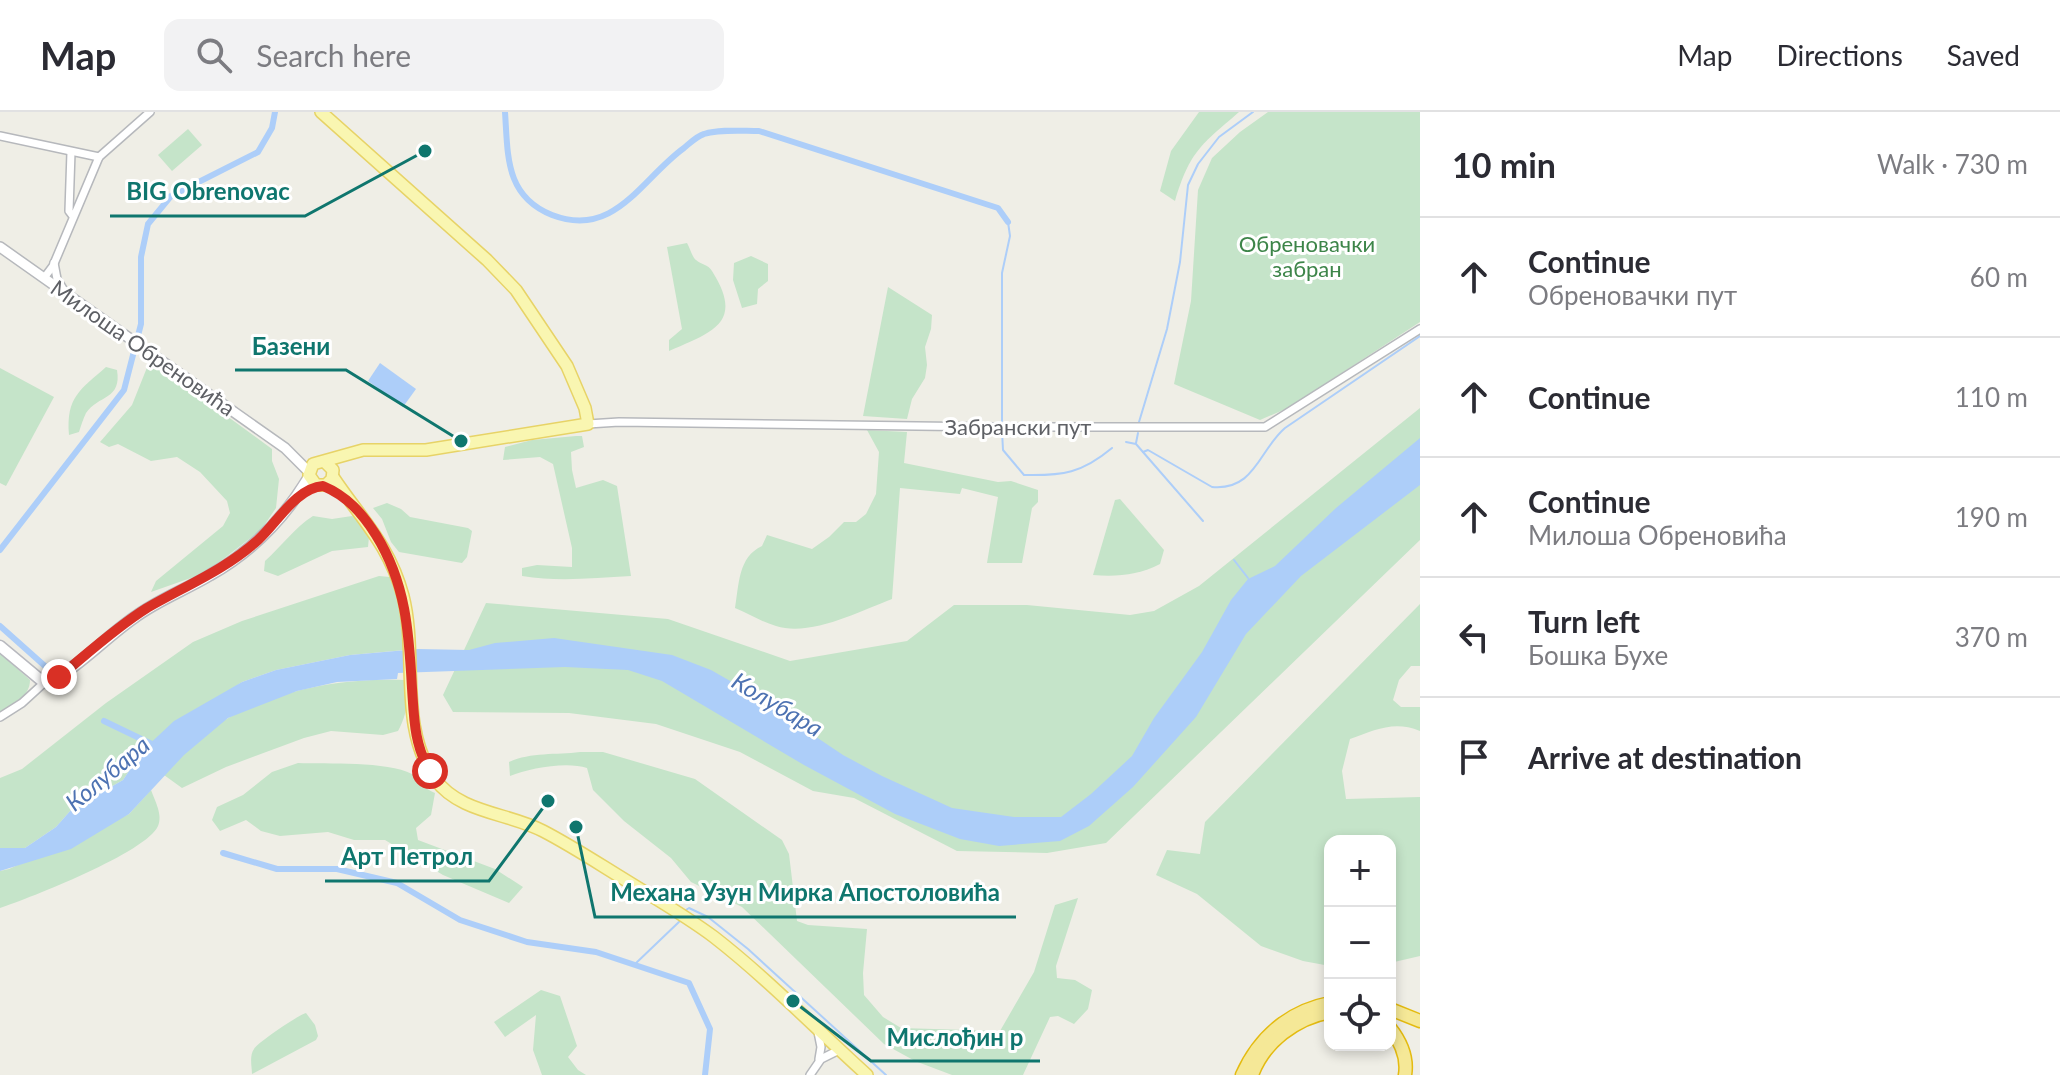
<!DOCTYPE html>
<html lang="en">
<head>
<meta charset="utf-8">
<style>
  body { margin:0; font-family:Lato,sans-serif; background:#f2f2f3; color:#2b2b33 }
  .controls { position:absolute; right:24px; bottom:24px; display:grid; overflow:hidden; border-radius:16px; box-shadow:0 4px 12px #0003 }
  .controls button { width:72px; height:72px; display:grid; place-items:center; padding:0; border:0; border-bottom:2px solid #e1e1e2; background:#fff; color:#2b2b33; font:40px sans-serif }
  .stop { position:absolute; width:24px; height:24px; margin:-18px; border:6px solid #d93025; border-radius:50%; background:#fff }
  .stop.end { background:#d93025; border-color:#fff; box-shadow:0 2px 8px #0008 }
  .list { margin:0; padding:0; list-style:none }
  h2 { display:flex; justify-content:space-between; align-items:center; height:104px; margin:0; padding:0 32px; font-size:34px }
  h2 small { font-size:26px; font-weight:400; color:#7c7c81 }
  .list li { display:grid; grid-template-columns:52px 1fr auto; gap:24px; align-items:center; box-sizing:border-box; height:120px; padding:0 32px; border-top:2px solid #e1e1e2 }
  .list b { display:block; font-size:30px; white-space:nowrap }
  .list p { margin:0; font-size:26px; white-space:nowrap; color:#7c7c81 }
  .list em { font-size:26px; font-style:normal; color:#7c7c81 }
  .icon { flex:none; width:44px; height:44px; fill:none; stroke:currentColor; stroke-width:2; stroke-linecap:round; stroke-linejoin:round }
  .map { position:relative; flex:none; width:1420px; height:963px; overflow:hidden }
  header { display:flex; align-items:center; gap:48px; box-sizing:border-box; height:112px; padding:0 40px; background:#fff; border-bottom:2px solid #e1e1e2 }
  header strong { font-size:38px }
  nav { display:flex; gap:44px; margin-inline-start:auto; font-size:28px }
  .search { width:560px; height:72px; background:#f2f2f3; display:flex; align-items:center; gap:20px; box-sizing:border-box; padding:0 28px; border-radius:16px; color:#7c7c81; font-size:30px }
  main { display:flex }
  aside { flex:1; background:#fff }
  .map>svg:first-child { display:block }
  .green { fill:#c5e4c9 }
  .water { fill:#adcef9 }
  .lines { fill:none; stroke-linecap:round; stroke-linejoin:round }
  .stream { stroke:#adcef9; stroke-width:2 }
  .canal { stroke:#adcef9; stroke-width:6 }
  .minor-casing { stroke:#b6b8bc; stroke-width:10 }
  .tertiary-casing { stroke:#b6b8bc; stroke-width:12 }
  .secondary-casing { stroke:#b8b9bf; stroke-width:13 }
  .primary-casing { stroke:#e7d367; stroke-width:14 }
  .motorway-casing { stroke:#e4bb11; stroke-width:15 }
  .minor { stroke:#fff; stroke-width:7 }
  .tertiary { stroke:#fff; stroke-width:9 }
  .secondary { stroke:#fff; stroke-width:10 }
  .primary { stroke:#f9f6b1; stroke-width:11 }
  .motorway { stroke:#f5e897; stroke-width:12 }
  .route { stroke:#d93025; stroke-width:10 }
  .labels { text-anchor:middle; stroke-width:6; stroke-linejoin:round; paint-order:stroke }
  .park-label { font-size:22px; fill:#3d8549; stroke:#fff }
  .street-label { font-size:22px; fill:#5e6065; stroke:#fff }
  .water-label { font-size:24px; font-style:italic; fill:#4d72b2; stroke:#fff }
  .leader { fill:none; stroke:#0f766e; stroke-width:3 }
  .callout-dot { fill:#0f766e; stroke:#fff; stroke-width:3 }
  .callout-label { font-size:24px; text-anchor:middle; font-weight:bold; fill:#0f766e; stroke:#fff; stroke-width:6; stroke-linejoin:round; paint-order:stroke }
</style>
</head>
<body>
<header>
<strong>Map</strong>
<div class="search"><svg class="icon" aria-label="search" viewBox="0 0 24 24"><circle cx="10" cy="10" r="6"/><path d="M15 15l6 6"/></svg>Search here</div>
<nav><a>Map</a><a>Directions</a><a>Saved</a></nav>
</header>
<main>
<div class="map">
<svg width="1420" height="963" viewBox="0 0 1420 963">
  <rect width="100%" height="100%" fill="#efeee6"/>
  <g class="green">
    <path d="M1199,0H1239C1201,33 1190,39 1175,89L1160,79L1171,39Z"/>
    <path d="M1268,0H1420V210L1288,296L1260,308L1174,272L1191,189L1198,78L1212,46L1240,20Z"/>
    <path d="M188,17L202,33L172,59L158,43Z"/>
    <path d="M687,131C690,136 692,145 696,148C701,153 708,152 712,159C745,211 712,220 669,239V228L682,217L667,135Z"/>
    <path d="M751,144L768,152V169L758,177L757,192L742,196L733,168L734,151Z"/>
    <path d="M888,175L932,203L931,217L925,235L927,253L925,266L912,287L907,307L863,304Z"/>
    <path d="M150,248L272,337V349L279,367L276,396L261,418L205,461L151,480L156,469L223,414L230,401L227,389L200,360L177,345L151,349L118,332L109,335L100,330L132,293Z"/>
    <path d="M106,255L117,258C122,288 98,283 86,301C83,307 81,314 79,320L69,323C66,285 80,278 106,255Z"/>
    <path d="M0,256L54,285L6,374L0,371Z"/>
    <path d="M1420,296V428L1106,731L1047,741L957,739L854,686L813,679L740,640L656,612L569,601L453,600L443,583L486,491L668,507L790,549L907,529L954,493H1027L1130,503L1154,499L1199,474Z"/>
    <path d="M867,318L907,320L904,351L998,370L1011,369L1038,378V390L1032,396L1022,451H987L998,385L962,376L960,382L900,376L892,487C860,499 811,525 776,514C762,510 749,502 735,496C739,473 738,445 762,434L767,423L812,437L829,425L844,410H856L866,402L876,382L879,340Z"/>
    <path d="M576,324H582L584,335L571,340L572,358L576,376L603,368L617,374L631,464C593,466 559,470 522,464V456L537,453L572,455V436L553,352L540,345L503,348L505,335L532,328Z"/>
    <path d="M1120,387L1164,438L1160,452C1139,463 1117,465 1093,463L1115,388Z"/>
    <path d="M387,391L401,397L410,405L468,416L472,419L467,445L462,451L399,440L391,430L382,407L373,396Z"/>
    <path d="M313,404L332,407L352,404L358,407L369,425L368,435L332,439L278,464L264,459L265,449C281,435 295,415 313,404Z"/>
    <path d="M379,464L390,465C401,488 403,513 405,538L350,543L276,558L242,570L143,638L123,668L71,698L56,715L25,736H0V666L22,657L106,591L193,530L242,509Z"/>
    <path d="M1420,492V554H1411L1399,568L1393,588L1401,595H1420V619C1394,608 1375,618 1350,627L1342,659L1346,687L1420,685V844L1390,851V729H1330V854L1303,849L1261,834L1197,782L1156,763L1167,738L1200,742L1205,710Z"/>
    <path d="M0,541L30,568C30,585 13,591 0,600Z"/>
    <path d="M405,568C411,584 406,605 398,619L383,623L331,619L304,626L226,655L182,676L164,663C183,643 205,619 230,605C283,576 345,566 405,568Z"/>
    <path d="M580,640H603L695,667L782,728L789,742L797,809L808,813L867,817L863,861L864,883L883,905L901,916L1000,919L1034,860L1055,793L1078,786L1056,854L1057,866L1075,868L1092,878L1088,897L1074,912L1058,904L1050,905L1023,963H952L915,949L884,932L742,795L691,770L671,746L624,709L593,678L587,656C567,649 529,656 510,664L509,650C531,640 556,643 580,640Z"/>
    <path d="M298,651C327,652 387,649 412,662C423,668 419,674 435,681L431,703L416,716L418,728L495,757L523,775L509,791L443,763L385,728H354L328,720L280,724L261,719L246,708L220,719L212,708L217,695L243,683L272,660Z"/>
    <path d="M151,678C155,689 163,703 158,714C147,740 30,786 0,796V759L9,757L129,702Z"/>
    <path d="M541,878L560,884L577,934L568,945L578,958L586,963H542L533,938L536,903L505,925L494,910Z"/>
    <path d="M306,901L315,913L318,924L316,928L252,962C252,955 249,944 254,937C257,931 300,902 306,901Z"/>
  </g>
  <g class="water">
    <path d="M380,251L416,277L403,295L368,269Z"/>
    <path d="M1420,326V373L1301,464L1246,522L1196,605L1133,675L1089,714L1060,729L999,734L960,727L895,702L804,653L662,569L628,558L565,555L398,561L397,567L337,570L297,579L228,606L184,643L129,702L71,737L0,759V736H25L56,715L71,698L123,668L143,638L174,609L242,570L276,558L350,543L418,537L469,538L495,531L554,526L672,543L711,558L746,578L843,643L882,664L952,696L1014,705H1061L1091,682L1132,644L1154,606L1202,540L1231,488L1248,467L1275,454L1336,396Z"/>
  </g>
  <g class="lines">
    <g class="stream">
      <path d="M1002,309V161L1010,124L1008,110"/>
      <path d="M1139,310L1167,217L1180,150L1188,73L1198,52L1219,25L1253,0"/>
      <path d="M1002,319L1003,338L1024,363C1063,364 1082,361 1112,336"/>
      <path d="M1126,330L1136,332L1203,409"/>
      <path d="M1136,331L1138,321"/>
      <path d="M1143,340L1148,338L1212,375C1255,379 1259,338 1285,316L1420,224"/>
      <path d="M1234,448L1248,466"/>
      <path d="M686,798L689,796L708,805L748,837L886,963"/>
      <path d="M634,853L681,808"/>
    </g>
    <g class="canal">
      <path d="M505,0C508,44 505,84 552,103C615,127 641,67 684,36C690,31 697,24 704,22C720,17 741,19 759,19L998,96L1008,110"/>
      <path d="M0,438L124,278L141,212V145L148,112L171,84L258,40L272,16L275,0"/>
      <path d="M0,514L46,555"/>
      <path d="M104,609L158,635"/>
      <path d="M223,741L277,757H337L397,771L460,808L527,830L596,840L689,871L710,917L705,963"/>
    </g>
    <g class="minor-casing">
      <g id="minor">
        <path d="M0,24L99,45"/>
        <path d="M71,40L69,99L72,103"/>
        <path d="M54,151L57,167L65,180"/>
        <path d="M44,166L53,154L99,45L150,0"/>
        <path d="M588,312L619,310L994,315H1265L1420,217"/>
        <path d="M0,605L22,591L45,570"/>
        <path d="M818,920L821,935L819,947"/>
        <path d="M810,963L821,947L839,938"/>
      </g>
    </g>
    <g class="tertiary-casing">
      <path id="tertiary" d="M0,135L285,336L309,360"/>
    </g>
    <g class="secondary-casing">
      <path id="secondary" d="M0,534L42,569H52C82,552 107,524 135,505C158,488 185,478 210,463C251,440 285,405 309,365"/>
    </g>
    <g class="primary-casing">
      <g id="primary">
        <path d="M321,0L487,148L516,178L567,254L585,296L588,312L426,338H363L313,352L309,363L316,373H326L332,367L333,358L325,350"/>
        <path d="M333,365C361,407 389,432 403,484C418,543 398,615 435,667C459,701 509,701 543,719C572,734 599,752 627,769C656,787 686,804 714,825C768,867 816,917 867,963"/>
      </g>
    </g>
    <g class="motorway-casing">
      <g id="motorway">
        <path d="M1390,897L1420,909"/>
        <path d="M1390,916C1401,930 1408,945 1405,963"/>
        <path d="M1242,963C1259,925 1289,899 1330,891"/>
        <path d="M1252,963C1264,930 1296,906 1330,900"/>
      </g>
    </g>
    <use href="#minor" class="minor"/>
    <use href="#tertiary" class="tertiary"/>
    <use href="#secondary" class="secondary"/>
    <use href="#primary" class="primary"/>
    <use href="#motorway" class="motorway"/>
  </g>
  <g class="lines">
    <path class="route" d="M59,565C87,542 115,516 147,496C185,474 225,458 258,428C277,411 296,376 323,374C347,384 362,401 376,423C406,471 409,521 412,576C414,605 414,633 430,659"/>
  </g>
  <g class="labels">
    <g class="park-label">
      <text x="1307" y="140">Обреновачки<tspan x="1307" dy="25">забран</tspan></text>
    </g>
    <g class="street-label">
      <text transform="translate(143 236) rotate(35)" y="8">Милоша Обреновића</text>
      <text x="1018" y="323">Забрански пут</text>
    </g>
    <g class="water-label">
      <text transform="translate(777 593) rotate(31)" y="8">Колубара</text>
      <text transform="translate(108 662) rotate(-40)" y="8">Колубара</text>
    </g>
  </g>
  <path class="leader" d="M425 39L305 104H110M461 329L346 258H235M548 689L489 769H325M576 715L595 805H1016M793 889L871 949H1040"/>
  <g class="callout-dot">
    <circle cx="425" cy="39" r="8"/>
    <circle cx="461" cy="329" r="8"/>
    <circle cx="548" cy="689" r="8"/>
    <circle cx="576" cy="715" r="8"/>
    <circle cx="793" cy="889" r="8"/>
  </g>
  <g class="callout-label">
    <text x="208" y="88">BIG Obrenovac</text>
    <text x="291" y="243">Базени</text>
    <text x="407" y="753">Арт Петрол</text>
    <text x="805" y="789">Механа Узун Мирка Апостоловића</text>
    <text x="955" y="934">Мислођин р</text>
  </g>
</svg>
<div class="controls">
<button>+</button>
<button>−</button>
<button><svg class="icon" aria-label="locate" viewBox="0 0 24 24"><circle cx="12" cy="12" r="6"/><path d="M12 2v4M12 18v4M2 12h4M18 12h4"/></svg></button>
</div>
<div class="stop" style="left:430px;top:659px"></div>
<div class="stop end" style="left:59px;top:565px"></div>
</div>
<aside>
<h2>10 min<small>Walk · 730 m</small></h2>
<ul class="list">
<li><svg class="icon" aria-label="ahead" viewBox="0 0 24 24"><path d="M12 20V5M6 11l6-6 6 6"/></svg><div><b>Continue</b><p>Обреновачки пут</p></div><em>60 m</em></li>
<li><svg class="icon" aria-label="ahead" viewBox="0 0 24 24"><path d="M12 20V5M6 11l6-6 6 6"/></svg><div><b>Continue</b></div><em>110 m</em></li>
<li><svg class="icon" aria-label="ahead" viewBox="0 0 24 24"><path d="M12 20V5M6 11l6-6 6 6"/></svg><div><b>Continue</b><p>Милоша Обреновића</p></div><em>190 m</em></li>
<li><svg class="icon" aria-label="left" viewBox="0 0 24 24"><path d="M17 20v-9H6M10 6l-5 5 5 5"/></svg><div><b>Turn left</b><p>Бошка Бухе</p></div><em>370 m</em></li>
<li><svg class="icon" aria-label="arrive" viewBox="0 0 24 24"><path d="M6 21V4h12l-3 4 3 4H6"/></svg><div><b>Arrive at destination</b></div></li>
</ul>
</aside>
</main>
</body>
</html>
